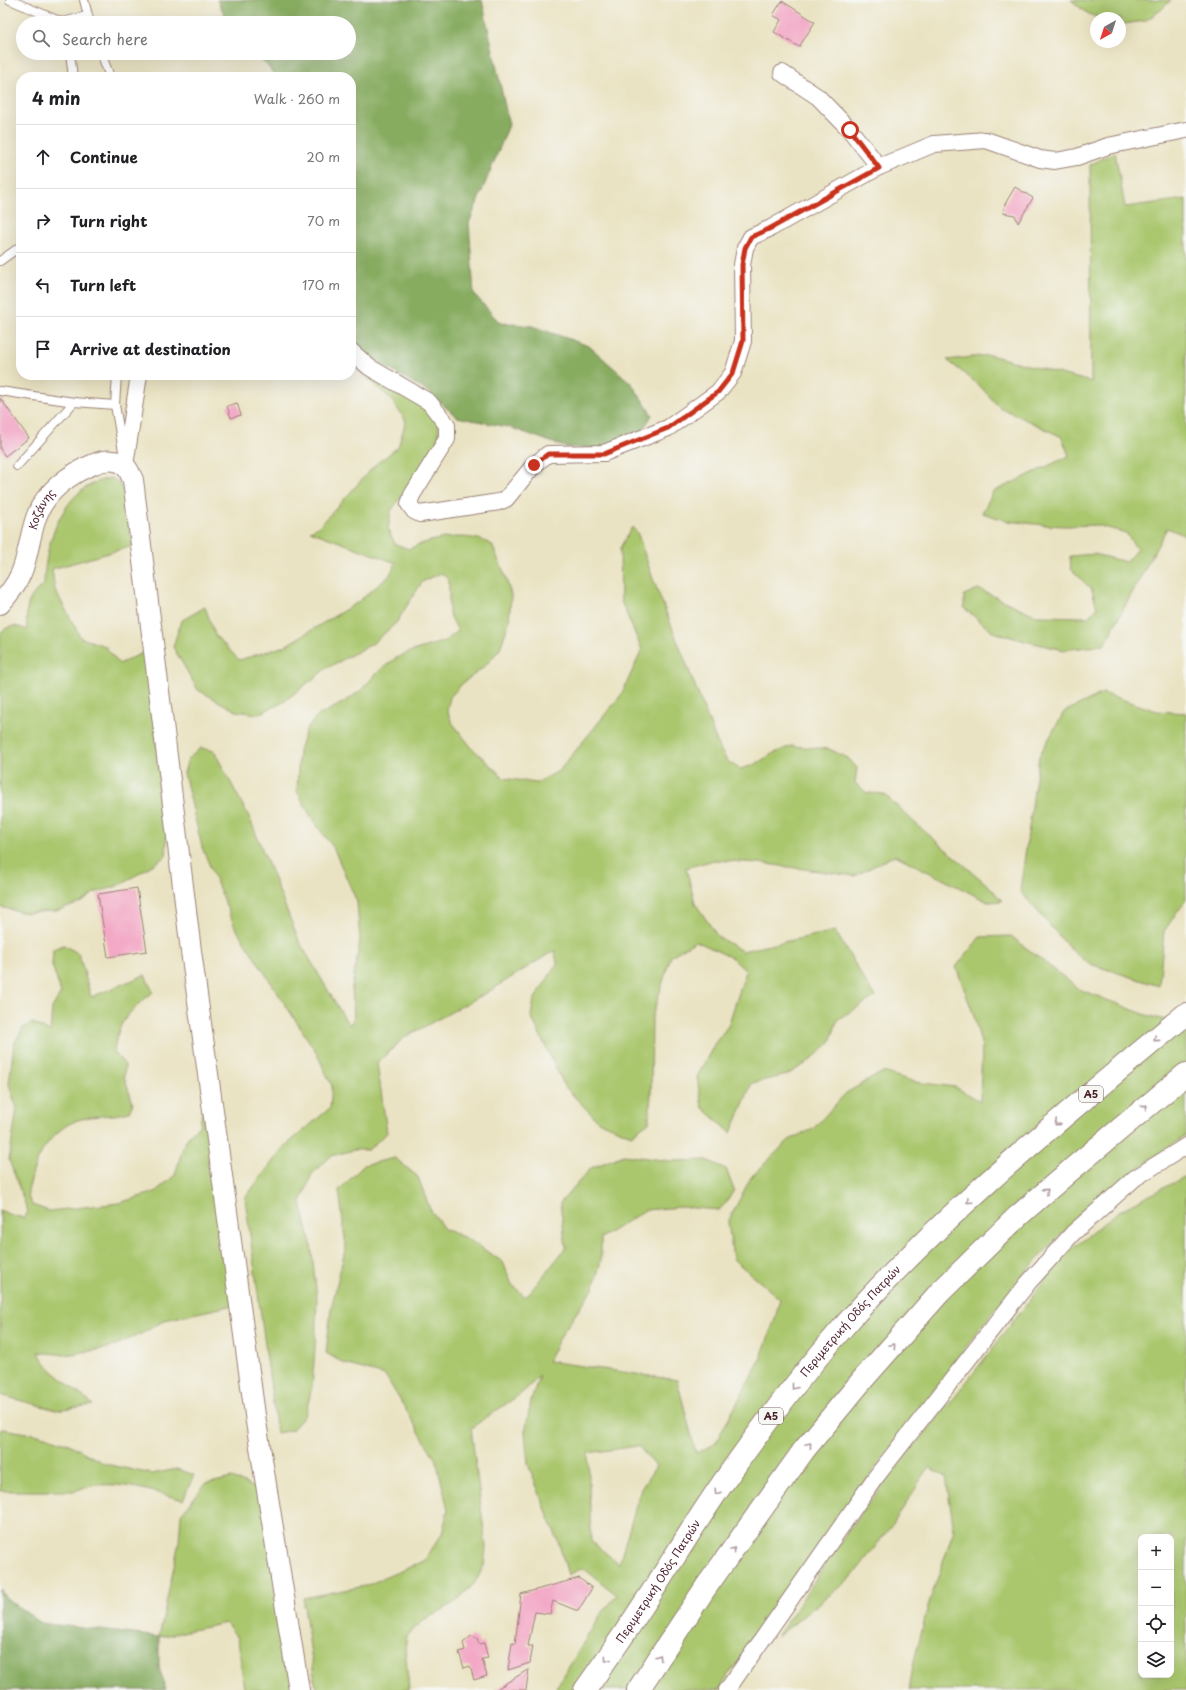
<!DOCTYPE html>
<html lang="en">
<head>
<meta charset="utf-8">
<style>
  body { margin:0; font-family:"Playpen Sans",sans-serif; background:#f2f2f2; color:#202124 }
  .controls { position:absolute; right:12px; bottom:12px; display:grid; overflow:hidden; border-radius:8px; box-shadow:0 4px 16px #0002 }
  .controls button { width:36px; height:36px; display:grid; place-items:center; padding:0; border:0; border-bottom:1px solid #e0e0e0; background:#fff; color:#202124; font:20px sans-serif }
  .compass { position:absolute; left:1090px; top:12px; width:36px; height:36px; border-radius:50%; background:#fff; box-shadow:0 4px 16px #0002; rotate:219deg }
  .stop { position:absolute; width:12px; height:12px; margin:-9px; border:3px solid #c8321e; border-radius:50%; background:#fff }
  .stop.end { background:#c8321e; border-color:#fff; box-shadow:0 1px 4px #0008 }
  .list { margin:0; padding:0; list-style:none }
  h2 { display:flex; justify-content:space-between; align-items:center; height:52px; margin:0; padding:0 16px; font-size:17px }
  h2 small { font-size:13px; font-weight:400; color:#757577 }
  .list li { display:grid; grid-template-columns:26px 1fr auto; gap:12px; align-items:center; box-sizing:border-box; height:64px; padding:0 16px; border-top:1px solid #e0e0e0 }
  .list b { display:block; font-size:15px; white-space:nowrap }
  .list em { font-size:13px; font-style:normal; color:#757577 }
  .icon { flex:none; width:22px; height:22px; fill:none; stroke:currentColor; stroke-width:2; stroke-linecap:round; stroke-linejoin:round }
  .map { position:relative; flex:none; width:1186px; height:1690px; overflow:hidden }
  .search { position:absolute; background:#fff; box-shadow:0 4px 16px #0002; left:16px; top:16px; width:340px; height:44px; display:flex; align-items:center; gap:10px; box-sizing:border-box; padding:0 14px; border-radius:22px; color:#757577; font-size:15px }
  .panel { position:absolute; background:#fff; box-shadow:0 4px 16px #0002; left:16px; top:72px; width:340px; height:308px; border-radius:16px }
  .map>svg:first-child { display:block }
  .green { fill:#aac76e; stroke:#7a734c; fill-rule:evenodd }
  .forest { fill:#87ac61; stroke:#686646 }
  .building { fill:#f3a9c6 }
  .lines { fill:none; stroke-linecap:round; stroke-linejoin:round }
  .service-casing { stroke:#9a8177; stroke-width:10 }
  .minor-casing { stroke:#9a8177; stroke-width:18 }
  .tertiary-casing { stroke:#9a8177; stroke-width:22 }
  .motorway-casing { stroke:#9a8177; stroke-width:24 }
  .service { stroke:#fff; stroke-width:8 }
  .minor { stroke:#fff; stroke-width:16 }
  .tertiary { stroke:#fff; stroke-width:20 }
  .motorway { stroke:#fff; stroke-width:22 }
  .oneway { stroke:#ae9aa0 }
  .route { stroke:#c8321e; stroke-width:5 }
  .labels { text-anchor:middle; stroke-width:3; stroke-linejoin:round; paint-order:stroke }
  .shield { fill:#f6f6f2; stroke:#7e6067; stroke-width:1 }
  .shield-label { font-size:10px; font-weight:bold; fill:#4a1f2b }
  .street-label { font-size:11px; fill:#4a1f2b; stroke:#f6f6f2 }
</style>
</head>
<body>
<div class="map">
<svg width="1186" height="1690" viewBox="0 0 1186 1690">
  <rect width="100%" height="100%" fill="#f6f6f2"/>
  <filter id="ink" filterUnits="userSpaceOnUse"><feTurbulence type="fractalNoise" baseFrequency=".025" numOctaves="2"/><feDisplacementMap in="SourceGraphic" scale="8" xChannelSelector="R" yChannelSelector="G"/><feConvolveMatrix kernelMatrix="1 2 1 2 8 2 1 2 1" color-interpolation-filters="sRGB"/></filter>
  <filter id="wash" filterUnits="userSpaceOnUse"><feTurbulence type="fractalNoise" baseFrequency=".012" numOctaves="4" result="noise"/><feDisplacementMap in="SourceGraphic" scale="16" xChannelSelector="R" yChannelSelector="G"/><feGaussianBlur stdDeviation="0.9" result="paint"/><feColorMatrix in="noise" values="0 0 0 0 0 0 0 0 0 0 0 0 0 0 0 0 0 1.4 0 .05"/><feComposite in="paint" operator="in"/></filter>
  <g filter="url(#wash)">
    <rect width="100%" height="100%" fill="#eae3c3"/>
    <g class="green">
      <path d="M1071,0H1171L1161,10L1145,21L1123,24H1120V18C1092,18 1092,18 1071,0Z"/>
      <path d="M1115,152L1125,207L1186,199V536L1167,528L1104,645L1064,650L1029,642L993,632L964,608V595L978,589L1037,616L1088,617L1097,608L1092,590L1071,569L1070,556L1094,554L1126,562L1137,549L1126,533L1097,525L1066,526L1044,525L1008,521L982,513L993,492L1069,456L1062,437L999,407L980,386L947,360L990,355L1091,382L1090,165Z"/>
      <path d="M351,360L426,408L438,420L439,434L435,448L391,511L388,530L395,544L409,549C430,539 455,534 478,539C483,540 488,543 492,545L505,575L511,595L509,621L500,649L484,667L463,683L450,697L447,710L451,721L471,747L504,778L536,783L559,771L621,695L642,650L621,601L620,548L632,527L637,532L653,579L719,747L727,761L740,769L754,765L772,754L791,746L829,749L848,758L857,768L855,783L867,793L884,794L915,823L991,888L1002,901L988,902L895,855L855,876L759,863L714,860L686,868L695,903L718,937L742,951L835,931L875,997L838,1019L830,1042L810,1061L787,1075L752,1083L731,1133L702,1107L697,1077L715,1043L728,1026L746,971L732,958L696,941L671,956L652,1017L651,1094L649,1122L631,1135L598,1121L565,1087L531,1016L534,1000L557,964L555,950L488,992L405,1037L377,1063L387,1133L368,1150H354L331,1156L312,1174L301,1202L311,1244L317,1299L315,1348L312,1387L305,1415L292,1430L277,1433L245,1198L283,1148L330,1108L332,1086L316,1052L235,927L202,847L184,773L188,759L201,748L214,751L250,819L299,941L345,1019L350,1025L354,1017L352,987L360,940L357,902L333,847L314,822L297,791L299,750L306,730L316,717L346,701L361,690L379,671L396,658L409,652L445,641L458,631L449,613V580L441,573L422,582L396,623L372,644L327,668L282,703L258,714L236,711L198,690L173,647L181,621L205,607L215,635L239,660L285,646L358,602L389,576L396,563L310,531L321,525L375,465L398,447L406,421L390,398L352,365Z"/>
      <path d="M111,478L118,482L122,488L133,546L52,569L55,590L81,638L105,646L119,664L147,651L167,837L166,856L140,873L115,887L94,893L81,903L56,911L26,913L0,907V633C10,624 16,625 27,630C26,607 26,599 44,584C45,542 63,485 111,478Z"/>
      <path d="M1103,693L1157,711L1186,713V900L1164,931L1159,986L1087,963L1066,944L1020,891L1039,756L1064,712Z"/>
      <path d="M1011,936L1079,989L1146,1015L1186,1025V1136C1121,1176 1062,1229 1013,1287C978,1328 948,1373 915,1416C847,1505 780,1596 719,1690H555L599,1617L617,1595L583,1568L568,1575L558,1541L528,1464L525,1432L532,1397L540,1376L522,1393L471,1428L486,1547L484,1566L474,1584L454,1603L423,1621L407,1636L405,1648L409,1690H316L303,1598L365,1586L424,1561L442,1534L448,1509L436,1460L385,1375L345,1364L326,1353L331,1309L346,1246L339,1190L364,1165L395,1158L418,1177L430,1209L444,1229L468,1239L503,1262L512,1285L526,1297L557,1259L566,1247L560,1203L591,1168L624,1155L670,1161L707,1160L726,1169L734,1190L726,1203L719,1210L682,1207L645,1210L601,1238V1261L593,1289L563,1332L548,1361L677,1380L696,1453L715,1444L760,1360L775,1319L780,1299L733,1259L728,1222L751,1177L789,1140L813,1129L846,1093L883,1072L915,1082L955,1087L980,1101L982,1047L973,1013L956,967L980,937ZM638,1446L656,1466L641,1489L619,1564L591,1541L588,1453Z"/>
      <path d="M64,945L79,954L91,997L145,975L153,992C129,1012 118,1020 114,1052L125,1065L124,1077L133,1103L129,1112C110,1118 88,1113 69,1124C48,1136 34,1161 30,1184C29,1188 27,1193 28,1196C29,1199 31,1202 32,1205L49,1211L119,1203L155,1192L175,1175L183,1147L189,1135L200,1125L202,1113L208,1099L234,1305L165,1320L143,1333L109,1348L65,1355L38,1352L49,1368L93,1405L56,1410L0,1395V1210L8,1214L24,1218L28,1212L9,1160L17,1109L9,1084L14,1044L23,1028L33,1023L50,1032L52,1008L61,993L52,965L53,949Z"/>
      <path d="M1186,1176V1690H909L914,1661L928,1606L954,1530L946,1477L929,1467L895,1521L852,1577L777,1637L857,1518L911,1450L955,1397L1067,1252L1119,1211ZM1141,1537H1171V1675H1141Z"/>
      <path d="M3,1429L45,1436L69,1444L105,1464L152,1474L177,1469L194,1475L183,1500C150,1491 109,1476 75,1491H0V1430Z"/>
      <path d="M232,1478L263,1491L295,1690H244L238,1638L226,1623L159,1637L179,1542L181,1514L205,1484Z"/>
    </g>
    <g class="forest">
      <path d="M217,0H482L509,125L469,223L474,294L500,323L532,326L589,346L632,384L652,415L642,431L605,449L565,447L512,428L457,417L427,391L372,359L351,339V77H276L267,65L254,53H349V23H229Z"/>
      <path d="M0,1590L5,1597L41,1623L159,1637V1667L166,1690H0Z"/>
    </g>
    <g id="blocks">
      <g class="building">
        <path d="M782,1L815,22L799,47L774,32L781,20L773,15Z"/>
        <path d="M1015,187L1033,198L1018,223L1015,215L1003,213L1005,204Z"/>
        <path d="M0,398L29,438L5,456L0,449Z"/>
        <path d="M237,403L241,415L231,418L227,406Z"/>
        <path d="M137,888L147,951L108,957L98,894Z"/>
        <path d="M579,1578L592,1588L578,1611L553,1601L550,1614L535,1612L528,1646H533L530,1663L508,1670L512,1643L515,1644L521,1594Z"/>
        <path d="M471,1636L477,1638L479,1644L484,1643L488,1658L482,1659L487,1676L474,1680L470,1666L464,1668L459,1652L465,1650L463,1643Z"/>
        <path d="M529,1669L526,1690H495Z"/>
      </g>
    </g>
  </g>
  <g filter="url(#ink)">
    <use href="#blocks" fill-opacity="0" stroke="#9a8177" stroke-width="1"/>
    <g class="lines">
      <g class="service-casing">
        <g id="service">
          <path d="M10,0L62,22L87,16"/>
          <path d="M84,0L90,23"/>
          <path d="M70,53L73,77"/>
          <path d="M101,53L110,77"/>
          <path d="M0,261L21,246"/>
          <path d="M117,375L115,405L123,451"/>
          <path d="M0,391L74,402"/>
          <path d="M17,466L74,402L115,405"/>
        </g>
      </g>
      <g class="minor-casing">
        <g id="minor">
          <path d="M782,73L818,97L850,130L879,167"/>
          <path d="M351,351L369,367L429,402L447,425V439L412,495L409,504L414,511L420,514L499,502L506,499L534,465L548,454L604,453L668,428L718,392L733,373L743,341L742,265L745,248L751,237L771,228L879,167L934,144L986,140L1040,159L1055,161L1077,157L1108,146L1186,130"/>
          <path d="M125,465L139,375"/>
          <path d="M727,1690L875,1478L1028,1283L1073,1233L1135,1178L1186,1146"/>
        </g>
      </g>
      <g class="tertiary-casing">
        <g id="tertiary">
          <path id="s1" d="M0,604C10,593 20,580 24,565C29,549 31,531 37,515C46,491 71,473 94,464C103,460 118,458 126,467C129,470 131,476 133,480L191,951L256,1422L299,1690"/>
        </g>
      </g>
      <g class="motorway-casing">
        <g id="motorway">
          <path id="s2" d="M585,1690C604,1663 624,1635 642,1607C671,1564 697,1519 727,1477C762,1427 799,1378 839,1332C940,1215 1067,1113 1186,1014"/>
          <path d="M638,1690L706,1587L804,1450L864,1378L940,1292L1017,1217L1072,1169L1186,1074"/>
        </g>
      </g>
      <use href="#service" class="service"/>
      <use href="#minor" class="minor"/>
      <use href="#tertiary" class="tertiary"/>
      <use href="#motorway" class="motorway"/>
    </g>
    <defs><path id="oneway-chevron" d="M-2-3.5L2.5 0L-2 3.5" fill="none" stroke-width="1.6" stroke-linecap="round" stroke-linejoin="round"/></defs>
    <g class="oneway">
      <use href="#oneway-chevron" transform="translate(1156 1039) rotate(140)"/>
      <use href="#oneway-chevron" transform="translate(1145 1107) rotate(-40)"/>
      <use href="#oneway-chevron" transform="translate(1057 1123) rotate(139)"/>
      <use href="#oneway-chevron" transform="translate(1046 1191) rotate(-42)"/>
      <use href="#oneway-chevron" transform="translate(969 1201) rotate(138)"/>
      <use href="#oneway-chevron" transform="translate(893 1346) rotate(-49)"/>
      <use href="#oneway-chevron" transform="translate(794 1387) rotate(128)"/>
      <use href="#oneway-chevron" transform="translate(809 1445) rotate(-50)"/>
      <use href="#oneway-chevron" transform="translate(717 1492) rotate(124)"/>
      <use href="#oneway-chevron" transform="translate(733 1550) rotate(-54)"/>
      <use href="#oneway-chevron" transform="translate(659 1657) rotate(-57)"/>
      <use href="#oneway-chevron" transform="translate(607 1659) rotate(126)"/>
    </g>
  </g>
  <g class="lines" filter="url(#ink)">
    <path class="route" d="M534,465L548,454H604L668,428L718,392L733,373L743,341L742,265L745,248L751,237L771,228L879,168L850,130"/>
  </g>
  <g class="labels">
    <g class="shield">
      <rect x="1079" y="1086" width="24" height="16" rx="3"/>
      <rect x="759" y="1408" width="24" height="16" rx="3"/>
    </g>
    <g class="shield-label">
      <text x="1091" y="1098">Α5</text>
      <text x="771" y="1420">Α5</text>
    </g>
    <g class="street-label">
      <text dy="4" stroke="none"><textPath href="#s1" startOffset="105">Κοζάνης</textPath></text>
      <text dy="4" stroke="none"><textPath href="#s2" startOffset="455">Περιμετρική Οδός Πατρών</textPath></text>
      <text dy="4" stroke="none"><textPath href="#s2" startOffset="131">Περιμετρική Οδός Πατρών</textPath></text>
    </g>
  </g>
</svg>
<div class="controls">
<button>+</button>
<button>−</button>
<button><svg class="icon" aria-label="locate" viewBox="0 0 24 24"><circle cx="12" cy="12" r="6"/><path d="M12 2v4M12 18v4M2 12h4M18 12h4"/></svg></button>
<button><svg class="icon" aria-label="layers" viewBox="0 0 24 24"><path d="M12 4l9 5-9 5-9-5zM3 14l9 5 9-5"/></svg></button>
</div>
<svg class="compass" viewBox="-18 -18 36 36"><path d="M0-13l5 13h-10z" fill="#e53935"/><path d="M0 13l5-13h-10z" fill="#757577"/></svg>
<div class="stop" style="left:850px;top:130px"></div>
<div class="stop end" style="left:534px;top:465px"></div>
<div class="search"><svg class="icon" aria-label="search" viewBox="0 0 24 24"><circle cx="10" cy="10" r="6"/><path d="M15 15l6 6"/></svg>Search here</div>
<section class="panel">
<h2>4 min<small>Walk · 260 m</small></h2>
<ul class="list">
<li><svg class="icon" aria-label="ahead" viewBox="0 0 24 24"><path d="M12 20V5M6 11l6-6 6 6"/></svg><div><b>Continue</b></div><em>20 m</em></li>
<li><svg class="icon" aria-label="right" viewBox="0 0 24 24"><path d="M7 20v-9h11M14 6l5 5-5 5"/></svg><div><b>Turn right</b></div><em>70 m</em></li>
<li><svg class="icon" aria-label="left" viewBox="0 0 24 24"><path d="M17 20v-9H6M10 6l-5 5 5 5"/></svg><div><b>Turn left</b></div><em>170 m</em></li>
<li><svg class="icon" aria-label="arrive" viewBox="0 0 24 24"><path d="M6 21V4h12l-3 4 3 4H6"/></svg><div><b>Arrive at destination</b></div></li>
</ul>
</section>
</div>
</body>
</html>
